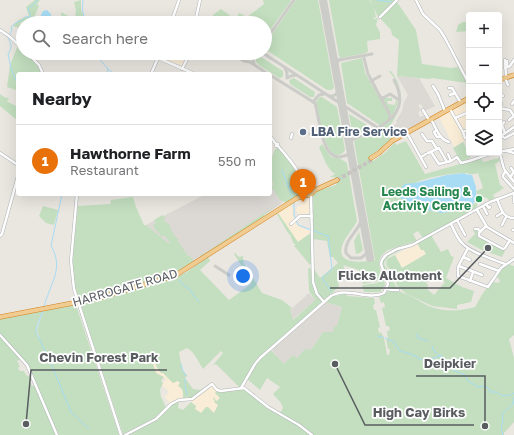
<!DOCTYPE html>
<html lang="en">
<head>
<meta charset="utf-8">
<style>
  body { margin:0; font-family:"Golos Text",sans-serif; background:#f6f6f6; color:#202124 }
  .controls { position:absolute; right:12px; top:12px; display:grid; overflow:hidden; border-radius:4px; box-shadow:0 4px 16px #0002 }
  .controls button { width:36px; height:36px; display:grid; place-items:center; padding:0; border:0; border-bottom:1px solid #e0e0e0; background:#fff; color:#202124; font:20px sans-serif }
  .you { position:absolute; left:243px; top:276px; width:14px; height:14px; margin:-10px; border:3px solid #fff; border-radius:50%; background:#1a73e8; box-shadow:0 0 0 6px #1a73e833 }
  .badge { display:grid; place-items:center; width:26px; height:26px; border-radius:50%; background:#d43d44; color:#fff; font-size:13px; font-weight:700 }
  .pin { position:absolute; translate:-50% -33px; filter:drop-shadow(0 1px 2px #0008) }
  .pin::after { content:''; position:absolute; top:21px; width:14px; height:12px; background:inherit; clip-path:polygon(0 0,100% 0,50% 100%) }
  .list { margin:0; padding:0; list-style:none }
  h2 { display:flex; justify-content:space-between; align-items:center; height:52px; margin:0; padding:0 16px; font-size:17px }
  h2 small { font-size:13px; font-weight:400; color:#757577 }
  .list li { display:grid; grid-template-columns:26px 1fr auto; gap:12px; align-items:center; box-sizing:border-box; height:72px; padding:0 16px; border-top:1px solid #e0e0e0 }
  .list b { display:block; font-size:15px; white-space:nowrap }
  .list p { margin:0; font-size:13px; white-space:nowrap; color:#757577 }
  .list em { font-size:13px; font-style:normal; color:#757577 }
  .icon { flex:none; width:22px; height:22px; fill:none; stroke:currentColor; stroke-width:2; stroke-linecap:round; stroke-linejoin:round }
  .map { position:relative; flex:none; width:514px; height:435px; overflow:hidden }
  .search { position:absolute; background:#fff; box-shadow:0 4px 16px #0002; left:16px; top:16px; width:256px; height:44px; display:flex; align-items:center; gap:10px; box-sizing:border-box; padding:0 14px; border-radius:22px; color:#757577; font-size:15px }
  .panel { position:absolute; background:#fff; box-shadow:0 4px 16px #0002; left:16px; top:72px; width:256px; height:124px; border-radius:4px }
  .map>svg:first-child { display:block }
  .commercial { fill:#f9edd7 }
  .industrial { fill:#dcd9d5 }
  .green { fill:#c3dfbf; fill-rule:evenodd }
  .water { fill:#a7dcf4 }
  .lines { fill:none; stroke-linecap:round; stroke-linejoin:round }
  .stream { stroke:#a7dcf4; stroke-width:1 }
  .taxiway { stroke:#ccccc8; stroke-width:3 }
  .runway { stroke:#ccccc8; stroke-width:8 }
  .highway-tunnel { stroke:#c6c4c1; stroke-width:4; stroke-dasharray:4 2; stroke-linecap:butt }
  .minor-casing { stroke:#b1b4b7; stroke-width:3.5 }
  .highway-casing { stroke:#d1811a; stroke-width:5 }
  .minor { stroke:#fff; stroke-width:2.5 }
  .highway { stroke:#f0cc92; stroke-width:4 }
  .service-dot { fill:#5c6f8a; stroke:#fff; stroke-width:1.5 }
  .leisure-dot { fill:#2e9e5b; stroke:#fff; stroke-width:1.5 }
  .labels { text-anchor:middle; stroke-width:3.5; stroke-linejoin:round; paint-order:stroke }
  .service-label { font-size:12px; font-weight:bold; fill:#4e5e75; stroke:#fff; text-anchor:start }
  .leisure-label { font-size:12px; font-weight:bold; fill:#27864d; stroke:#fff; text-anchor:end }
  .street-label { font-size:12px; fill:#595d60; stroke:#fff }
  .leader { fill:none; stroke:#595d60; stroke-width:1.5 }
  .callout-dot { fill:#595d60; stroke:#fff; stroke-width:1.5 }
  .callout-label { font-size:13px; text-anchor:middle; font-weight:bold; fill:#595d60; stroke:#fff; stroke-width:3.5; stroke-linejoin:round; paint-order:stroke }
</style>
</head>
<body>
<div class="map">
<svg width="514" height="435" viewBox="0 0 514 435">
  <rect width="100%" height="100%" fill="#eae7e1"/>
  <g class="commercial">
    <path d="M162,53H188L182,66L161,57Z"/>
    <path d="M469,101V138L454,147L439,117L466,102Z"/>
    <path d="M304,196L309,199L310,213L301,215H299L296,210L297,207L301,205L298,200L299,198Z"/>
    <path d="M290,204L293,208V216L297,225L300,227L310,231V233L297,243L276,213Z"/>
    <path d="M417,243L426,254L402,268L395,255Z"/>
    <path d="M152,358L157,365L158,370L161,373H163L173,382L178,380L180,384L178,386L182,388L183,397L170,404L167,399L165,398L164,399L169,391L161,385L166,379L156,373L151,359Z"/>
    <path d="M211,385L217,390L220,398L217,401H215L219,405L214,413L201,414L195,409L196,406L191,402V401L198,396Z"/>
  </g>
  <g class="industrial">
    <path d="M397,76L419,78L435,106L425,111L421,104L418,105L421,110L418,112L420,117L425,115L428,120L401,134L393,126L397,123L396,121L402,111L404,102L408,95Z"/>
    <path d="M270,178L274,185L272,186L283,202L282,203L281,202V204L185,267L146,225L206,194H270Z"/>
    <path d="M309,293L315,300L292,320L290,310Z"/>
    <path d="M325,302L342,307L337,326L333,332L321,335L311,350L296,358L293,355L284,365L272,350L273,348L302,322L304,321L305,319Z"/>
  </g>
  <g class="green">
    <path d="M35,0H40L37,4L39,6L32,23L21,22L19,28L13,26C17,20 22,18 29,16L26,7Z"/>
    <path d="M81,0V10L87,23H62L61,12L72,18H75L76,10L74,2Z"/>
    <path d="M263,0H290L291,1L265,37V23H256L247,17L264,4Z"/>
    <path d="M296,0H318L334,88L331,90H327L265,49V45L268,40Z"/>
    <path d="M329,0H369L373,5L370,0H397L378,17L374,8L376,17L373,18L374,19L378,18L376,25L380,32V39L367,41L368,51L366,53L341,58L339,56Z"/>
    <path d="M397,2L416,30L422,64L451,68L458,67L467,83L432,78L430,79L397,76L399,40L392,35L391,30L380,18Z"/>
    <path d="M221,9L236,20L239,13L244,15L238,23H233L222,16L217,23H207L214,14Z"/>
    <path d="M463,22H469V31L456,32L458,25Z"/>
    <path d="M18,45L23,50V53H25L36,63L42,74H18V93L16,90L7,87L10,65Z"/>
    <path d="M261,57L283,71V77L279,78L259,65L256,62V59Z"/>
    <path d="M362,58L365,73L390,117L388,120L381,126L347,103L341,63Z"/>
    <path d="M389,71H391C406,91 403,106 390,126L392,129L399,136L370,156L373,161L386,152L395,142L396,145L406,141L425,174L481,158L483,162L499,158L500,161L495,164L500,185L504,188L493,195L495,198L489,201L487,198L477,196L476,191L483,188L478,173C473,175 471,174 466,173C453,173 426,177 415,183L408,202L417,207L443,213L471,207L472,205L478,202L476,208L423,238L418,231L413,234L417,241L388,250C371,262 383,270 385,285L380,292H364L362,286L363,285L378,283V281L363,284L359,270L343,265L346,273L342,271L338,275L340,277L338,281L339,287L256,360L240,388L216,364L213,365L223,353L221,351L203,369C198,362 195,352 187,348L179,352L182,370L187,375L185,378L193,389L201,390L203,388L205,389L188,400L187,396L186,397L187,400L183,399C183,393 184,389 178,386L180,383L178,381L173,383L163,373H161C157,369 156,363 151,358L156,373L164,377L161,381L163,383L160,390L161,397L166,407L157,417L123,434L80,304L102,299L163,281L185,273L208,257L210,261L200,270L229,300L251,284L245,271L234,254L235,253L239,257L243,256C243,264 245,268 252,271V273L248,274L249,278H253L262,293L282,300L292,308L290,310L293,320L315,300L309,291L308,268L314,269L320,278L338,263L333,257H330L327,241L313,239V195L316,191L336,185L337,181L335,177H330L335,174C326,168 324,157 319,148L322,144L331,157L341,159L347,163L357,221C353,229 345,237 342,246C336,266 365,262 375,260L354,141C376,130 406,121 400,90C399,83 393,77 389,71Z"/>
    <path d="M294,78L315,92L314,97H310L290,84L289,80Z"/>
    <path d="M0,94L4,97L8,98L9,100L6,101L18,107V121L0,106Z"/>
    <path d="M320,97H322L337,107L345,150C343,153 341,155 337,155C324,154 319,113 316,102Z"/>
    <path d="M384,98H392V101H387L388,104L395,105L396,100L398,102L393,115L391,114L383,100Z"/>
    <path d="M349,114L367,125L368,129L366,131L353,137Z"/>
    <path d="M463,142L471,157L461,162L453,148Z"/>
    <path d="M278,148C286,156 306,181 302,192L287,203L280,200L271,186L274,185C267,173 270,161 275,149Z"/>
    <path d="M133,197L136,207L144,225H146L169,244L170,243L165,236H161C159,232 155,230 153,226L156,223L154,220L162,215L165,217L164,221L170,225V228L176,238H179L177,240L188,256H190L194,262L173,275L101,296L79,300C68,270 75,237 78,206L110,204L111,200Z"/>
    <path d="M278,204L264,215L265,217L204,256L200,257L201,254H204Z"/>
    <path d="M43,206L58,210L54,225L46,223L39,216Z"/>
    <path d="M278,213L298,242L311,233V264L310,265L296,248L294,246L296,244H294L291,238V236L288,233L277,214L274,215Z"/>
    <path d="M476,229L478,230L477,235L479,237L505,251L502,257L482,250L467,242L475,234L473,230Z"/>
    <path d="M359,232L363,250L360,253L356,254L354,241Z"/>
    <path d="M431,235L441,252L448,249L451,256L454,257L446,278L462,287L474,291L471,302L457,305V309L432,306L407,294L398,287L386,264L387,259L395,255L402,268L426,254L424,250H421L417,243ZM436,275L445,282L434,295L427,289L428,285L426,283Z"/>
    <path d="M401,249V250C395,253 386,256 384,264L397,288L396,290L388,287C388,266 370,260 401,249Z"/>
    <path d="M508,264L514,266V335L509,339L514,358V422L504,433V435H312L280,413L283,408L281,403L273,394L280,387L267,378L260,390L247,379L258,362L271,350L284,364L293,355L297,358L305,349L311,350L323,332H333L334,327L337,326L342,307L325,302L334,296L346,294L347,296L374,298L375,304L373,305L374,310H376L380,327L378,328L379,333L381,332L384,338L387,355H389L390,349H388L386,338L388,339L387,331L390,330L389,326H386L382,308L385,307L384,302L381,303L379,297C383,296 386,291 390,291C405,289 418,302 431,307C445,312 461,311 475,307L483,293L492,282L499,283L500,280L496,276L502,268Z"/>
    <path d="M76,305L119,435H59L45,406L29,367L0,334V319L40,311L42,312C39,321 32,330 40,339L37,331L43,311Z"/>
    <path d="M0,336L21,359L17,361L20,366L18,368L20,371H24L26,375L31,377L29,380L32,386L34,385L57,435H0Z"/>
    <path d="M241,389L245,390L268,409L299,426L311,435H127L155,420L156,421V419L170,406L179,401L178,408L183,410L191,402L196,406L195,409L201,413L206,407H208L214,413L218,405L214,402L215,400L213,399V397L217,401L220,398L215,393L217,390Z"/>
  </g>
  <g class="water">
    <path d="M47,10L51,14L52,23H50L49,21V23H44L40,17L43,11Z"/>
    <path d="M465,173V174L472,175L476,187V200L472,205V202L466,205L467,206L470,204L472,207C466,209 446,213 441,213C431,211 406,205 400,197L399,192L404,184L415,183L447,175Z"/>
  </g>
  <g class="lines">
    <g class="stream">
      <path d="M83,0C82,11 82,12 87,23"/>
      <path d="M377,0L392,2"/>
      <path d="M94,53L108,69L107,74"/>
      <path d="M108,69L113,73"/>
      <path d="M116,73L128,74"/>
      <path d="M18,85L11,68L8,54C12,48 12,44 8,38L12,30L11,27L17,22L21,21L25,17H30V14L28,9L35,3L37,0"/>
      <path d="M282,170L293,199"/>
      <path d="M294,202V215L298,225L328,236L332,269L322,278L331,291"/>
      <path d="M179,280C182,285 185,286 189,289C193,293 194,297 199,302"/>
      <path d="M44,307C49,285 65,269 51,246L62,194"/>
      <path d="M43,310L36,330V332L53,368L71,412L89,429"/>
      <path d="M417,334L418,338L427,341"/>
      <path d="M378,336L383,337"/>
      <path d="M385,338L394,342L400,351L411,354L424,361L440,356H442L446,363L453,370L465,375L468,381L478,387L485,386L489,389L490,392H497C499,396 508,398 514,393"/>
      <path d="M432,346L434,351L440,356"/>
      <path d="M181,364L183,371L186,376"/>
      <path d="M185,383V379"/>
      <path d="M185,385L187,395"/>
      <path d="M502,435L503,434C501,431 501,424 503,421L502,414L513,404L514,397"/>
    </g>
    <g class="taxiway">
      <path d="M265,41L294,0"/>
      <path d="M232,53L244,61L250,62L268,74"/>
      <path d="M263,53L378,128"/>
      <path d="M333,56L335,59L339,60L336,63L335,66"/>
      <path d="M364,58L368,74L390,115V119"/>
      <path d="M339,60L372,54"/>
      <path d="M254,64L253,59L257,53"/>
      <path d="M285,68L287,73V78L291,76L296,75"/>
      <path d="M270,75L315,103C319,115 321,156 338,157C340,157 344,156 347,155"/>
      <path d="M371,81L380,76"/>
      <path d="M329,96C335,97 338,93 339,88"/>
      <path d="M380,97L383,98L390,94L399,100"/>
      <path d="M341,99L344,106"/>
      <path d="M313,102L319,95L324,94"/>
      <path d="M340,105L343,111"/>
      <path d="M310,134L315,133"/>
      <path d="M347,135L349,139L352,140L350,142L349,146"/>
      <path d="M352,140C378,128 414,116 394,80"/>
      <path d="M350,151V154L347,155L350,156L352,159"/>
      <path d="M362,214C363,229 343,239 346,253L351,258H361L367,253L368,246"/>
      <path d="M215,266L229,275"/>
    </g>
    <path class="runway" d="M323,0L370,258"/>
    <path class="highway-tunnel" d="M337,180L372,160"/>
    <g class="minor-casing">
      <g id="minor">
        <path d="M416,0L423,14L440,30L445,38L469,84"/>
        <path d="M380,17L397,0"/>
        <path d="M171,23L179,0"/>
        <path d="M195,23L200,0"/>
        <path d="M0,30L9,36L23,49"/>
        <path d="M27,53L39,65L43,74"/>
        <path d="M158,58L195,74"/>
        <path d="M505,60L506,77"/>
        <path d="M507,61V67"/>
        <path d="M505,68L510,66L514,60"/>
        <path d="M182,69L190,53"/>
        <path d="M151,74L160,53"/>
        <path d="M505,78L508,85"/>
        <path d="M433,86L438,94L445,111"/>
        <path d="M449,88H452L461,103"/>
        <path d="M499,92L503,96"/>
        <path d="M450,95L455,93"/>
        <path d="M512,104L514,101"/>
        <path d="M499,108L510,110L514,116"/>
        <path d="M500,108L501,103"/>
        <path d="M450,109L463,132L469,129"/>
        <path d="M423,110L429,120"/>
        <path d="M455,118L469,112"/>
        <path d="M431,119C436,128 439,139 449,142"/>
        <path d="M509,120L514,116"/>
        <path d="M504,122L502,125L505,133"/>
        <path d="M437,130L434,132L437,137H440"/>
        <path d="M463,132L465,138L467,139L469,138"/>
        <path d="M407,133L426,167"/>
        <path d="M422,134L427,141H432L437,149"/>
        <path d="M270,136L276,144"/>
        <path d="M501,136L514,127"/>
        <path d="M499,137L501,136L505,138L514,133"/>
        <path d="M291,138L292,134"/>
        <rect x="276" y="144" width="2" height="2"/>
        <path d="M278,146C289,159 303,174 305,191"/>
        <path d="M499,150L504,169L514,182"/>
        <path d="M507,151L514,153"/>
        <path d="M431,152L439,164L451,161L457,157L461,163L469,161L493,153"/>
        <path d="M499,152L514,149"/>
        <path d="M0,153L18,165"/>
        <path d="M428,153L439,148L447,162"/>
        <path d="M448,154L451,161"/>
        <path d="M421,157L426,154"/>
        <path d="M511,168L514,172"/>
        <path d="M505,172L503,175V177L514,189"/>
        <path d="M510,177L514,172"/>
        <path d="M77,194L71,261L74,289L121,435"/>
        <path d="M311,194L313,282L317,294L324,302"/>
        <path d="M514,194V202"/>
        <path d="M497,199C501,208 502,218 514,218"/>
        <path d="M486,204L489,208L490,207"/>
        <path d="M483,206L487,214"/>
        <path d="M477,210L487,227L514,243"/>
        <path d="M497,216L502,213"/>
        <path d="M457,220L465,235"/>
        <path d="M291,224L300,216H312"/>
        <path d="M451,224C454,230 457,238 462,243C471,253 493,259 505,264"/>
        <path d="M502,225L506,217"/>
        <path d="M486,226L479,233V236L503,249L505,248L510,240"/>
        <path d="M475,229H478L480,231"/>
        <path d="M513,230H514"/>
        <path d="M0,236L2,234L18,176"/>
        <path d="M468,248L458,267V276L488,287L501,268L514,259"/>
        <path d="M463,257L470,260"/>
        <path d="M480,264L499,271"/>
        <path d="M459,266L482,275"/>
        <path d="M470,281L473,272"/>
        <path d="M387,289L392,290H398"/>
        <path d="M0,335L27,365L57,435"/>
        <path d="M241,388L255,364L260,358L331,296C347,286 368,301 384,293L388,284L381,264L382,260L386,255L397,249L412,245L490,202L514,193"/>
        <path d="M125,435L156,419L171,404L179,400L192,399L212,384L217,390L221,391L244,388L268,407L299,425L312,435"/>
      </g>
    </g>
    <g class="highway-casing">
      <g id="highway">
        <path d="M499,80L514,75"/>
        <path d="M371,158L379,153L392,141L469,98"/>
        <circle cx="308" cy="192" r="3"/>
        <path d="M311,194L315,190L337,180"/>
        <path d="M0,317L99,298L176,275L297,198L307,195"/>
      </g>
    </g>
    <use href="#minor" class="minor"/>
    <use href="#highway" class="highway"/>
  </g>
  <circle class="service-dot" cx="303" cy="132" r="4"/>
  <circle class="leisure-dot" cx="479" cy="199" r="4"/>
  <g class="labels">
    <g class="service-label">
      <text x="311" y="136">LBA Fire Service</text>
    </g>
    <g class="leisure-label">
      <text x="471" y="196">Leeds Sailing &amp;<tspan x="471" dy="14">Activity Centre</tspan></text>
    </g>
    <g class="street-label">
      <text transform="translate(125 288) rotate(-16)" y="4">HARROGATE ROAD</text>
    </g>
  </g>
  <path class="leader" d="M488 248L450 288H330M26 424L31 370H167M485 426L485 376H416M335 364L365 425H474"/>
  <g class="callout-dot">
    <circle cx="488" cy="248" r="4"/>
    <circle cx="26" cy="424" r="4"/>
    <circle cx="485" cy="426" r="4"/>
    <circle cx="335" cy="364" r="4"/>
  </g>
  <g class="callout-label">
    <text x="390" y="280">Flicks Allotment</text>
    <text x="99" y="362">Chevin Forest Park</text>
    <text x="450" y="368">Deipkier</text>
    <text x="419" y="417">High Cay Birks</text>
  </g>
</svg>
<div class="controls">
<button>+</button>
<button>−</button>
<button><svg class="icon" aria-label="locate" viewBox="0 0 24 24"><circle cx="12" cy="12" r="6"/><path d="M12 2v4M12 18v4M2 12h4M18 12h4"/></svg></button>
<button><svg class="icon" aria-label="layers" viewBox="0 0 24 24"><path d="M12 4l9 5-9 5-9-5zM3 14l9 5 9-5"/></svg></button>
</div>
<div class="you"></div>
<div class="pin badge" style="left:303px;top:202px;background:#e8710a">1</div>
<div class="search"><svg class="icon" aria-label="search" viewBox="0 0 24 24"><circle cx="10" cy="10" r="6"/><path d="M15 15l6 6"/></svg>Search here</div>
<section class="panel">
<h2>Nearby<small></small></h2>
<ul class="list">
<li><span class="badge" style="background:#e8710a">1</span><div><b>Hawthorne Farm</b><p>Restaurant</p></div><em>550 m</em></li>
</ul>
</section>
</div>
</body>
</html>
